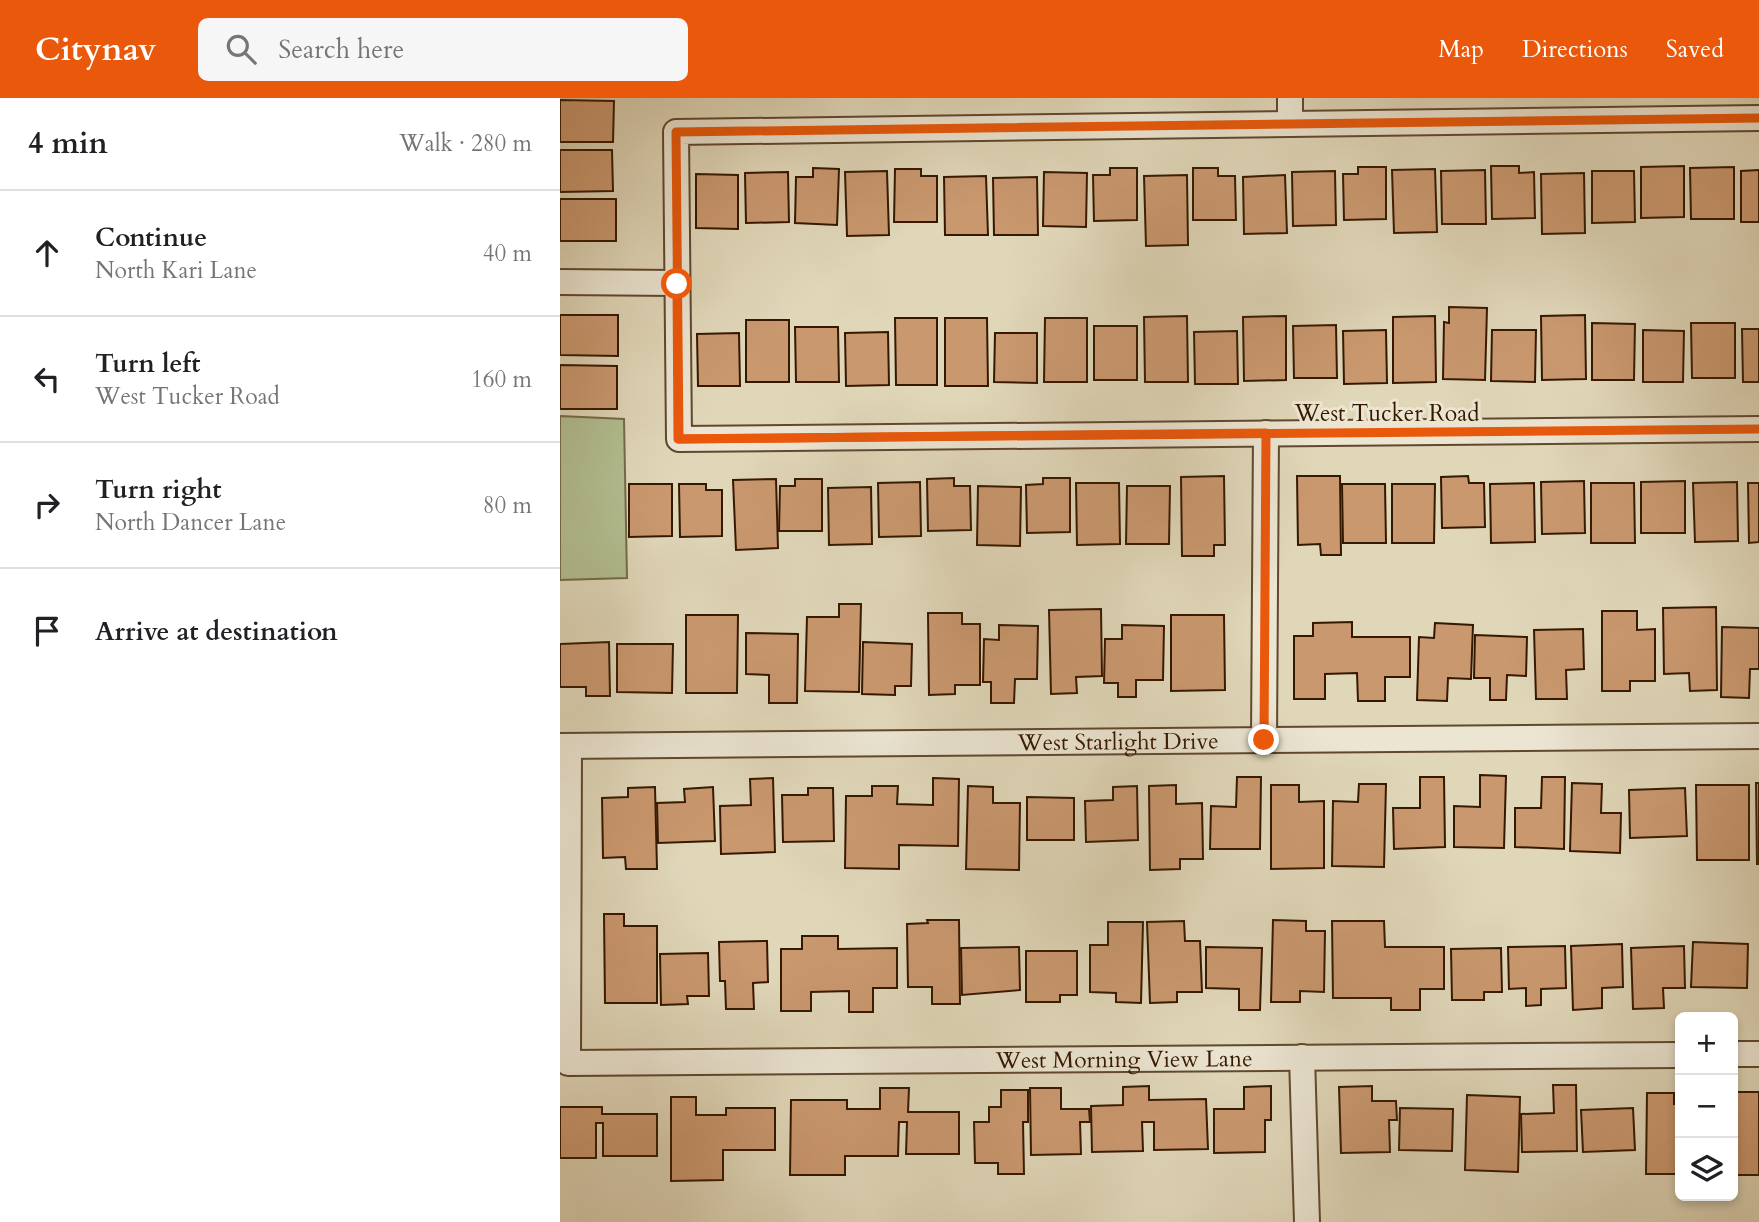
<!DOCTYPE html>
<html lang="en">
<head>
<meta charset="utf-8">
<style>
  body { margin:0; font-family:Cardo,serif; background:#f6f6f6; color:#202124 }
  .controls { position:absolute; right:21px; bottom:21px; display:grid; overflow:hidden; border-radius:10px; box-shadow:0 4px 10px #0003 }
  .controls button { width:63px; height:63px; display:grid; place-items:center; padding:0; border:0; border-bottom:2px solid #e0e0e0; background:#fff; color:#202124; font:35px sans-serif }
  .stop { position:absolute; width:21px; height:21px; margin:-16px; border:5px solid #ea580c; border-radius:50%; background:#fff }
  .stop.end { background:#ea580c; border-color:#fff; box-shadow:0 2px 7px #0008 }
  .list { margin:0; padding:0; list-style:none }
  h2 { display:flex; justify-content:space-between; align-items:center; height:91px; margin:0; padding:0 28px; font-size:30px }
  h2 small { font-size:23px; font-weight:400; color:#757577 }
  .list li { display:grid; grid-template-columns:46px 1fr auto; gap:21px; align-items:center; box-sizing:border-box; height:126px; padding:0 28px; border-top:2px solid #e0e0e0 }
  .list b { display:block; font-size:26px; white-space:nowrap }
  .list p { margin:0; font-size:23px; white-space:nowrap; color:#757577 }
  .list em { font-size:23px; font-style:normal; color:#757577 }
  .icon { flex:none; width:38px; height:38px; fill:none; stroke:currentColor; stroke-width:2; stroke-linecap:round; stroke-linejoin:round }
  .map { position:relative; flex:none; width:1199px; height:1124px; overflow:hidden }
  header { display:flex; align-items:center; gap:42px; box-sizing:border-box; height:98px; padding:0 35px; background:#ea580c; color:#fff }
  header strong { font-size:33px }
  nav { display:flex; gap:38px; margin-inline-start:auto; font-size:24px }
  .search { width:490px; height:63px; background:#f6f6f6; display:flex; align-items:center; gap:18px; box-sizing:border-box; padding:0 24px; border-radius:10px; color:#757577; font-size:26px }
  main { display:flex }
  aside { flex:1; background:#fff }
  .map>svg:first-child { display:block }
  .green { fill:#b2be90; stroke:#746b48; stroke-width:2 }
  .building { fill:#ca986f; stroke:#351800; stroke-width:2 }
  .lines { fill:none; stroke-linecap:round; stroke-linejoin:round }
  .street-casing { stroke:#60482e; stroke-width:28 }
  .street { stroke:#ebe5d2; stroke-width:24 }
  .cycleway-casing { stroke:#ebe5d2; stroke-width:13 }
  .cycleway { stroke:#e8590c; stroke-width:9 }
  .route { stroke:#ea580c; stroke-width:9 }
  .labels { text-anchor:middle; stroke-width:6; stroke-linejoin:round; paint-order:stroke }
  .street-label { font-size:23px; fill:#351800; stroke:#ebe5d2 }
</style>
</head>
<body>
<header>
<strong>Citynav</strong>
<div class="search"><svg class="icon" aria-label="search" viewBox="0 0 24 24"><circle cx="10" cy="10" r="6"/><path d="M15 15l6 6"/></svg>Search here</div>
<nav><a>Map</a><a>Directions</a><a>Saved</a></nav>
</header>
<main>
<aside>
<h2>4 min<small>Walk · 280 m</small></h2>
<ul class="list">
<li><svg class="icon" aria-label="ahead" viewBox="0 0 24 24"><path d="M12 20V5M6 11l6-6 6 6"/></svg><div><b>Continue</b><p>North Kari Lane</p></div><em>40 m</em></li>
<li><svg class="icon" aria-label="left" viewBox="0 0 24 24"><path d="M17 20v-9H6M10 6l-5 5 5 5"/></svg><div><b>Turn left</b><p>West Tucker Road</p></div><em>160 m</em></li>
<li><svg class="icon" aria-label="right" viewBox="0 0 24 24"><path d="M7 20v-9h11M14 6l5 5-5 5"/></svg><div><b>Turn right</b><p>North Dancer Lane</p></div><em>80 m</em></li>
<li><svg class="icon" aria-label="arrive" viewBox="0 0 24 24"><path d="M6 21V4h12l-3 4 3 4H6"/></svg><div><b>Arrive at destination</b></div></li>
</ul>
</aside>
<div class="map">
<svg width="1199" height="1124" viewBox="0 0 1199 1124">
  <rect width="100%" height="100%" fill="#e0d7b9"/>
  <filter id="stains"><feTurbulence type="fractalNoise" baseFrequency=".00286" numOctaves="4"/><feColorMatrix values="0 0 0 0 .2 0 0 0 0 .09 0 0 0 0 .02 0 0 0 .5 -.17"/></filter>
  <radialGradient id="worn" r=".72"><stop offset=".6" stop-color="#630" stop-opacity="0"/><stop offset="1" stop-color="#630" stop-opacity=".3"/></radialGradient>
  <path class="green" d="M0,318L64,321L67,480L0,482Z"/>
  <g class="building">
    <path d="M0,2L54,3L53,44H0Z"/>
    <path d="M0,52H52L53,93L0,94Z"/>
    <path d="M931,68H959V75L974,74L975,120L932,121Z"/>
    <path d="M1124,68V119L1081,120V69Z"/>
    <path d="M798,69H826V121L784,122L783,76H798Z"/>
    <path d="M1174,69V121H1131L1130,70Z"/>
    <path d="M253,70L279,71L277,127L235,125L236,79H253Z"/>
    <path d="M550,70H577V122L534,123L533,77H550Z"/>
    <path d="M633,70H658V78H675L676,122H633Z"/>
    <path d="M335,71H361V78H377V124H334Z"/>
    <path d="M875,71L877,134L834,135L832,72Z"/>
    <path d="M925,72L926,126H882L881,73Z"/>
    <path d="M1199,72V124H1181V73Z"/>
    <path d="M327,73L329,137L287,138L285,74Z"/>
    <path d="M775,73L776,127L733,128L732,74Z"/>
    <path d="M1032,73H1074L1075,124L1032,125Z"/>
    <path d="M228,74L229,124L186,125L185,75Z"/>
    <path d="M484,74L527,75L526,129L483,128Z"/>
    <path d="M1024,75L1025,135L982,136L981,76Z"/>
    <path d="M136,76L178,77V131L136,130Z"/>
    <path d="M627,77L628,147L586,148L584,78Z"/>
    <path d="M725,77L727,135L684,136L683,79Z"/>
    <path d="M426,78L428,137H385L384,79Z"/>
    <path d="M477,79L478,137H434L433,80Z"/>
    <rect x="0" y="101" width="56" height="42"/>
    <path d="M889,209L927,210L925,282L883,281L884,224L889,225Z"/>
    <path d="M0,217H58V258L0,257Z"/>
    <path d="M1025,217L1026,281L982,282L981,218Z"/>
    <path d="M627,218L628,284H585L584,219Z"/>
    <path d="M726,218V282L684,283L683,219Z"/>
    <path d="M875,218L876,284L833,285V219Z"/>
    <path d="M335,220H377V287H336Z"/>
    <path d="M385,220H427L428,288H385Z"/>
    <path d="M485,220H527V284H484Z"/>
    <rect x="186" y="222" width="43" height="62"/>
    <path d="M1032,225L1075,226L1074,282H1032Z"/>
    <path d="M1131,225H1175V280H1132Z"/>
    <path d="M776,227L777,280H734L733,228Z"/>
    <rect x="534" y="228" width="43" height="54"/>
    <path d="M235,229H278L279,284H236Z"/>
    <path d="M1182,231H1199V284H1183Z"/>
    <path d="M826,232L827,285L784,286L783,233Z"/>
    <path d="M932,232H976L975,284L931,283Z"/>
    <path d="M1083,232L1124,233L1123,284H1083Z"/>
    <path d="M677,233L678,286H635L634,234Z"/>
    <path d="M328,234L329,287L286,288L285,235Z"/>
    <path d="M179,235L180,288H138L137,236Z"/>
    <path d="M435,235H477V285L434,284Z"/>
    <path d="M0,267L57,268V311H0Z"/>
    <path d="M664,378L665,447H654V458H622L621,379Z"/>
    <path d="M737,378H780L781,457H761L760,446L738,447Z"/>
    <path d="M908,378L909,385H924L925,429L882,430L881,379Z"/>
    <path d="M394,380V388H410L411,432L368,433L367,381Z"/>
    <path d="M483,380H510V434L467,435L466,387L483,386Z"/>
    <path d="M216,381L218,450L176,452L173,382Z"/>
    <path d="M235,381H262V433H219L220,388H235Z"/>
    <path d="M1024,383L1025,435L982,436L981,384Z"/>
    <path d="M1125,383V435H1081V384Z"/>
    <path d="M360,384L361,438L319,439L318,385Z"/>
    <path d="M1177,384L1178,443L1135,444L1133,385Z"/>
    <path d="M516,385H559L560,446L517,447Z"/>
    <path d="M974,385L975,444L931,445L930,386Z"/>
    <path d="M1031,385H1074L1075,445H1031Z"/>
    <path d="M1188,385H1199V444L1189,445Z"/>
    <path d="M69,386H112V438L69,439Z"/>
    <path d="M119,386H146V392H162V438L120,439Z"/>
    <path d="M782,386H825L826,445H783Z"/>
    <path d="M832,386H875L874,445H832Z"/>
    <path d="M418,388L461,389L460,448L417,447Z"/>
    <path d="M567,388H610L609,446H566Z"/>
    <path d="M311,389L312,446L269,447L268,390Z"/>
    <path d="M279,506H301L299,594L245,593L247,519H279Z"/>
    <path d="M1156,509L1157,592L1130,593L1129,575L1104,576L1103,510Z"/>
    <path d="M541,511L542,578L516,579L517,595L491,596L489,512Z"/>
    <path d="M1042,513H1077V532L1095,531V583H1070V593H1042Z"/>
    <path d="M368,515H402V526H420V587H395V596L369,597Z"/>
    <path d="M126,517H178L177,595H126Z"/>
    <path d="M611,517H664L665,592L611,593Z"/>
    <path d="M792,524V539H850V579H825V603H798L797,575L765,576V601H734V538H753V525Z"/>
    <path d="M875,525L913,527L911,581L888,580L887,603L857,602L859,539L874,540Z"/>
    <path d="M439,527L478,528L477,581H455L454,605H431V584H423L424,541L439,542Z"/>
    <path d="M562,527L604,528L603,582H576V599H558V585H544L545,541H562Z"/>
    <path d="M1162,529L1199,530V571H1190L1189,600L1161,599Z"/>
    <path d="M1023,531L1024,571L1006,572L1007,601H976L974,532Z"/>
    <path d="M186,535L238,536L237,605H209V577L186,576Z"/>
    <path d="M915,537L967,539L966,578L947,577L946,602H930V580H914Z"/>
    <path d="M49,544L50,598H26V589H0V546Z"/>
    <path d="M303,544L352,546L351,588H335V597L302,596Z"/>
    <path d="M57,546H113L112,595L57,594Z"/>
    <path d="M920,677L946,678L944,750L894,749V708L920,709Z"/>
    <path d="M677,679H701L700,751H650L651,708L676,709Z"/>
    <path d="M860,679H884L885,749L834,751L833,710H860Z"/>
    <path d="M982,679H1005L1004,751L955,749V710H981Z"/>
    <path d="M213,680L215,754L161,756L160,708L191,707L190,681Z"/>
    <path d="M373,680L399,681L398,748L339,747V771L285,770L286,698H312V688H338L337,706L373,707Z"/>
    <path d="M1012,685L1042,686L1041,715H1061L1060,755L1010,753Z"/>
    <path d="M1196,685H1199V766H1197Z"/>
    <path d="M799,686H826L824,769L772,768L773,703L798,704Z"/>
    <path d="M616,687V706L642,705L643,761H620V771L590,772L589,688Z"/>
    <path d="M711,687H739V704L764,703V770L711,771Z"/>
    <path d="M1136,687H1189V762H1137Z"/>
    <path d="M408,688L433,689V705H460L459,772L406,771Z"/>
    <path d="M577,688L578,742L526,744L525,703L553,702V689Z"/>
    <path d="M95,689L97,771H66L65,759L43,760L42,700L68,699V690Z"/>
    <path d="M153,689L155,743L98,745L97,705L125,704L124,691Z"/>
    <path d="M248,690H273L274,743L223,744L222,697H248Z"/>
    <path d="M1125,690L1127,738L1070,740L1069,692Z"/>
    <path d="M467,699L514,700V742H467Z"/>
    <path d="M44,816H64V828H97V905H45Z"/>
    <path d="M367,822H399L400,906H372V889H348L347,826L368,825Z"/>
    <path d="M713,822L746,823V833H765L764,894L740,893V904H711Z"/>
    <path d="M624,823L625,843H640L642,894H617V904L590,905L587,824Z"/>
    <path d="M772,823H824L825,849H884V891H860V912H831V900H773Z"/>
    <path d="M548,824H583L581,905L556,904V895L530,894V847H548Z"/>
    <path d="M242,838H278V851L337,850V890H313V914H289V893L251,894V913H221V851H242Z"/>
    <path d="M207,843L208,884L193,885L194,911H166L165,883H160L159,844Z"/>
    <path d="M1133,844L1188,846L1187,890L1131,889Z"/>
    <path d="M1062,846L1063,889L1042,890V910L1013,912L1011,848Z"/>
    <path d="M1005,848L1006,890L981,891V907L966,908V890L949,891L948,849Z"/>
    <path d="M1124,848L1125,890H1103L1104,910L1073,911L1071,850Z"/>
    <path d="M459,849L460,892L402,897L401,850Z"/>
    <path d="M646,849L702,850L700,912H679V891L646,890Z"/>
    <path d="M941,850L942,894H924V902H892L891,851Z"/>
    <path d="M466,853H517V897H500V904H466Z"/>
    <path d="M148,855L149,898H127L128,906L101,907L100,856Z"/>
    <path d="M993,987H1016L1017,1053L962,1054L961,1016L994,1015Z"/>
    <path d="M589,988V1002L646,1001L648,1051L594,1052V1024H582L583,1053L532,1054L531,1008L563,1007V989Z"/>
    <path d="M711,988V1022H705V1054L654,1055V1011H684V989Z"/>
    <path d="M812,988V1003H836L837,1022H829L830,1054L781,1055L779,989Z"/>
    <path d="M320,990H349L348,1014H399V1056H346L347,1024H339L338,1058H285V1077H230L231,1002H287V1011H320Z"/>
    <path d="M470,990H501V1011H529L530,1024H520L521,1056L471,1057Z"/>
    <path d="M441,992H468V1024H463L464,1076H438V1065H415L414,1024H429V1009H441Z"/>
    <path d="M1176,994H1199V1077H1173V1011H1175Z"/>
    <path d="M1087,995H1114V1006H1120V1076H1086Z"/>
    <path d="M907,997L960,999L958,1074L905,1072Z"/>
    <path d="M111,999H136V1017H166V1010H215V1052H163V1082L111,1083Z"/>
    <path d="M0,1009H42V1016H97V1058H43V1025H36V1060H0Z"/>
    <path d="M840,1010L893,1011L892,1053L839,1052Z"/>
    <path d="M1073,1010L1075,1052L1023,1054L1021,1012Z"/>
  </g>
  <g class="lines">
    <g class="street-casing">
      <g id="street">
        <path d="M730,0V26"/>
        <path d="M1199,20L116,34L119,341L1199,331"/>
        <path d="M0,184L117,185"/>
        <path d="M704,642L706,335"/>
        <path id="s1" d="M0,648L1199,638"/>
        <path id="s2" d="M9,648L8,965L1120,957"/>
        <path d="M1173,956H1199"/>
        <path d="M742,959L747,1124"/>
      </g>
    </g>
    <use href="#street" class="street"/>
    <g class="cycleway-casing">
      <path id="cycleway" d="M1199,20L116,34L119,341L1199,331"/>
    </g>
    <use href="#cycleway" class="cycleway"/>
  </g>
  <g class="lines">
    <path class="route" d="M117,186L118,341L706,335L704,642"/>
  </g>
  <g class="labels">
    <g class="street-label">
      <text x="827" y="323">West Tucker Road</text>
      <text dy="8" stroke="none"><textPath href="#s1" startOffset="558">West Starlight Drive</textPath></text>
      <text dy="8" stroke="none"><textPath href="#s2" startOffset="873">West Morning View Lane</textPath></text>
    </g>
  </g>
  <rect width="100%" height="100%" filter="url(#stains)"/>
  <rect width="100%" height="100%" fill="url(#worn)"/>
</svg>
<div class="controls">
<button>+</button>
<button>−</button>
<button><svg class="icon" aria-label="layers" viewBox="0 0 24 24"><path d="M12 4l9 5-9 5-9-5zM3 14l9 5 9-5"/></svg></button>
</div>
<div class="stop" style="left:117px;top:186px"></div>
<div class="stop end" style="left:704px;top:642px"></div>
</div>
</main>
</body>
</html>
